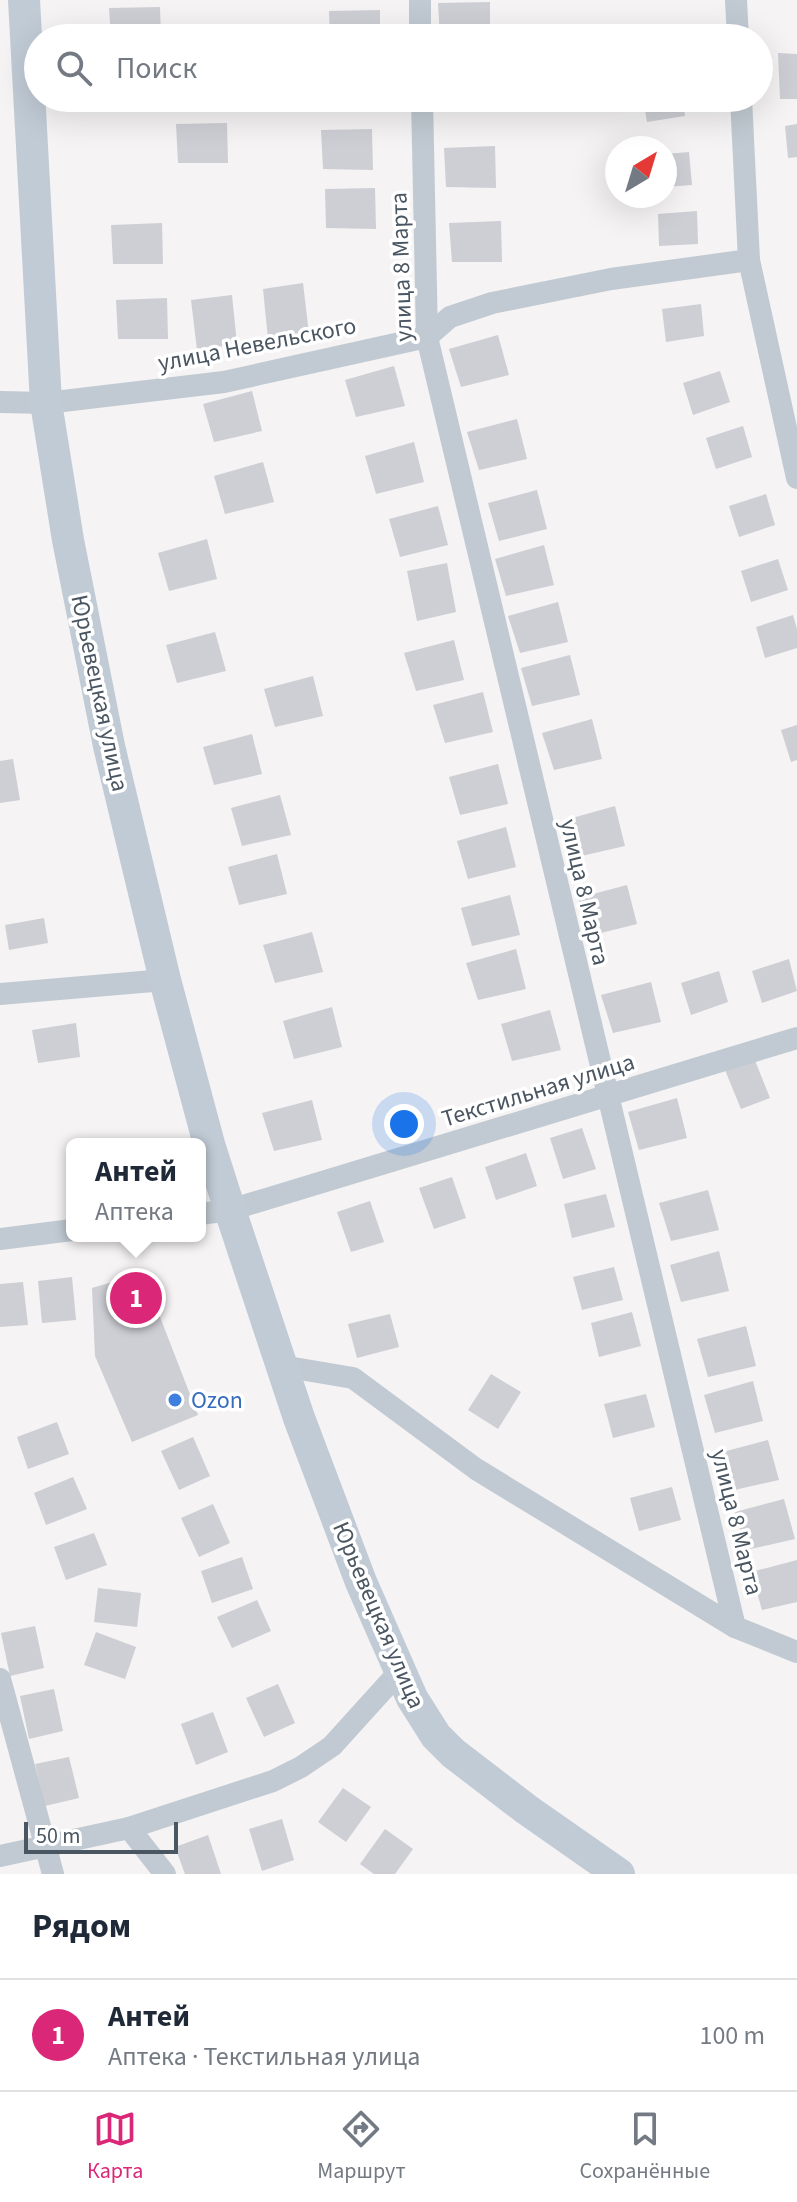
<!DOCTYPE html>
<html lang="ru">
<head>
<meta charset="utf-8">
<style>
  body { margin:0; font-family:"Source Sans 3",sans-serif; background:#f2f2f3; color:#1f2937 }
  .compass { position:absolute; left:605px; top:136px; width:72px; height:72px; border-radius:50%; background:#fff; box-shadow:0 8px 32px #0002; rotate:38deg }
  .scale { position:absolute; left:24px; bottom:20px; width:154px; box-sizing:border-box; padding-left:8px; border:4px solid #4a5661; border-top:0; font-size:22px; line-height:28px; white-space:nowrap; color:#4a5661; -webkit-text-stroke:6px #fff; paint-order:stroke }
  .you { position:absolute; left:404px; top:1124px; width:28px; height:28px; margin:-20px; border:6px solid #fff; border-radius:50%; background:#1a73e8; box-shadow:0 0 0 12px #1a73e833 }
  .badge { display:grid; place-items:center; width:52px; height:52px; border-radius:50%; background:#db2777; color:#fff; font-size:26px; font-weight:700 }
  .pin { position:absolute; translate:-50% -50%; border:4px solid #fff; box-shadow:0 2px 8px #0006 }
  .popup { position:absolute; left:66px; top:1138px; width:140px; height:104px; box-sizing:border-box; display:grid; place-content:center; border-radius:12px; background:#fff; filter:drop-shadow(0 2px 6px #0005); font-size:26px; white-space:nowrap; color:#747a83 }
  .popup b { font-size:30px; color:#1f2937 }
  .popup::after { content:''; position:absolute; left:50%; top:100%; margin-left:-16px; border:16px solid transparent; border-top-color:#fff }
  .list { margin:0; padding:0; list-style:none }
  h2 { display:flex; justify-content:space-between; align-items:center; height:104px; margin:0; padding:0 32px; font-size:34px }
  h2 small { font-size:26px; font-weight:400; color:#747a83 }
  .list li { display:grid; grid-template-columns:52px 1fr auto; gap:24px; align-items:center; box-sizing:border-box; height:112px; padding:0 32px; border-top:2px solid #e0e1e3 }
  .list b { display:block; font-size:30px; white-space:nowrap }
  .list p { margin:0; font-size:26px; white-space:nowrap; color:#747a83 }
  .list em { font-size:26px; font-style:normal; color:#747a83 }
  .icon { flex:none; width:44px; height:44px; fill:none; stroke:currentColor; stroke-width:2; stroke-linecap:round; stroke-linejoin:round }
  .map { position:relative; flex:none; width:797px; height:1874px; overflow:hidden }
  .search { position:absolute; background:#fff; box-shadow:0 8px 32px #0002; left:24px; right:24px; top:24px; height:88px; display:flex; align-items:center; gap:20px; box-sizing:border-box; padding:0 28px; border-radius:44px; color:#747a83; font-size:30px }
  .sheet { height:216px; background:#fff }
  nav { display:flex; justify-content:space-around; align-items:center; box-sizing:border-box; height:112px; border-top:2px solid #e0e1e3; background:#fff; font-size:22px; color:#747a83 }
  nav a { display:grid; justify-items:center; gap:4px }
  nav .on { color:#db2777 }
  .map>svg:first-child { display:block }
  .building { fill:#cdcfd5 }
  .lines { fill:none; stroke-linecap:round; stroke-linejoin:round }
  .minor { stroke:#c1cad2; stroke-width:22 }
  .secondary { stroke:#c1cbd6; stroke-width:32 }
  .shop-dot { fill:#3f7fe0; stroke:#fff; stroke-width:3 }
  .labels { text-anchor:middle; stroke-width:7; stroke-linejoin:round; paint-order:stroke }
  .street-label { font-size:24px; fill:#4a5661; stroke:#fff }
  .shop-label { font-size:24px; fill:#366cbe; stroke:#fff; text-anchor:start }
</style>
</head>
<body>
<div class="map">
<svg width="797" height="1874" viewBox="0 0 797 1874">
  <rect width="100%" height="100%" fill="#f5f3f3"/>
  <g class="building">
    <path d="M490,2V38H440L438,3Z"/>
    <path d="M160,7L161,38H111L109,8Z"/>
    <path d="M380,10V38H330L329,11Z"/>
    <path d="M778,53L797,54V99H780Z"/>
    <rect x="109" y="98" width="50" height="10"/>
    <path d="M329,98H379V106L329,105Z"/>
    <path d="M643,98H683L685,116L647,122Z"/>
    <path d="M227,123L228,163H178L176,124Z"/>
    <path d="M797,124V157L788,158L785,126Z"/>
    <path d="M372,129L373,170L323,169L321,130Z"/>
    <path d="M495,146L496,188L446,187L444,148Z"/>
    <path d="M689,152L692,185L665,187V154Z"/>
    <path d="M375,188L376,229L326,228L325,189Z"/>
    <path d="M697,211L698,244L659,246L658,214Z"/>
    <path d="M501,221L502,262H452L449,223Z"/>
    <path d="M162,223L163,264H113L111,225Z"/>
    <path d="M303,283L309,334L268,339L263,289Z"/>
    <path d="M232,295L237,344L197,350L191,300Z"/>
    <path d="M167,298L168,339H118L116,300Z"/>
    <path d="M701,304L704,336L666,342L662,309Z"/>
    <path d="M498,335L509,375L461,387L449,349Z"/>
    <path d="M394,366L405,406L356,417L345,380Z"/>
    <path d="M720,371L730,402L693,415L683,383Z"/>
    <path d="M252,391L262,431L214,442L203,404Z"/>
    <path d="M517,419L527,459L479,470L467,432Z"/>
    <path d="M743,426L752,457L716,469L706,438Z"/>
    <path d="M414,442L424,482L376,494L365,456Z"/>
    <path d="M263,462L274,502L225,514L214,476Z"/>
    <path d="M537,490L547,529L499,541L488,503Z"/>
    <path d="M766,494L775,525L739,537L729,506Z"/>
    <path d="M438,506L448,545L400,557L389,519Z"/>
    <path d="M207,539L217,579L169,591L158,553Z"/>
    <path d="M544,545L554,585L506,596L495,559Z"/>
    <path d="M778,559L788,590L751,602L741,571Z"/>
    <path d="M447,563L456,612L417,621L407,571Z"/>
    <path d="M558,602L568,642L520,653L508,616Z"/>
    <path d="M793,615L797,629V648L765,658L756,627Z"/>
    <path d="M215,632L226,671L177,683L166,645Z"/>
    <path d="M454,640L464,680L416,691L404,653Z"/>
    <path d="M570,655L580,695L532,706L521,668Z"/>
    <path d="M313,676L323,716L275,727L264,689Z"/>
    <path d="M483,692L493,732L445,743L433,705Z"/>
    <path d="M592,719L602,759L554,770L542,733Z"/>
    <path d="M797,725V760L791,762L781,730Z"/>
    <path d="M252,734L262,774L214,785L203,747Z"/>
    <path d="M13,759L20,800L0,803V761Z"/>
    <path d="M498,764L508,804L460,815L449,777Z"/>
    <path d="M280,795L291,835L242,846L231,808Z"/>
    <path d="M615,806L625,846L577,857L565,820Z"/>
    <path d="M506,827L516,867L468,879L457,841Z"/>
    <path d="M277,854L287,894L239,905L228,867Z"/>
    <path d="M627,885L637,924L589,936L578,898Z"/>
    <path d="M510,895L520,935L472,946L461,908Z"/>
    <path d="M44,918L48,943L9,950L5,925Z"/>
    <path d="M312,932L323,972L275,983L263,945Z"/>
    <path d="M516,949L526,989L478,1000L466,963Z"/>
    <path d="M789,959L797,991L762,1003L752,971Z"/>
    <path d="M719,971L728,1002L691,1015L681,983Z"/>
    <path d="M651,982L661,1022L613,1033L601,995Z"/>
    <path d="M332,1007L342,1047L294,1059L283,1021Z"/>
    <path d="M550,1010L561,1050L512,1061L501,1024Z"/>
    <path d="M76,1023L80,1057L38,1063L32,1030Z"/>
    <path d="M754,1058L770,1098L741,1109L725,1070Z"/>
    <path d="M677,1098L687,1138L639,1150L628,1112Z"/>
    <path d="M312,1100L322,1140L274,1151L262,1113Z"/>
    <path d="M582,1128L596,1169L563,1179L550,1138Z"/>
    <path d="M526,1153L537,1186L496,1200L485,1167Z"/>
    <path d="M452,1177L466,1218L434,1229L419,1188Z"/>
    <path d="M708,1190L719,1230L671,1241L659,1203Z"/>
    <path d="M606,1194L615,1227L572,1238L564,1204Z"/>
    <path d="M370,1201L384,1242L351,1252L337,1212Z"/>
    <path d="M719,1251L729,1291L681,1302L670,1265Z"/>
    <path d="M614,1267L623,1300L582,1310L573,1277Z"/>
    <path d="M143,1273L198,1415L132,1442L95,1356L92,1288Z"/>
    <path d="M72,1277L76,1320L42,1323L38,1281Z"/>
    <path d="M23,1282L28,1325L0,1327V1284Z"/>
    <path d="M632,1312L641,1346L599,1357L591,1323Z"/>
    <path d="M390,1314L399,1347L357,1358L348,1324Z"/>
    <path d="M746,1326L756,1366L708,1377L697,1339Z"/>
    <path d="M491,1374L521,1392L498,1429L468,1410Z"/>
    <path d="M753,1381L763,1421L715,1433L704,1395Z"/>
    <path d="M646,1394L655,1427L613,1438L604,1404Z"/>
    <path d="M57,1422L69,1454L28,1469L17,1437Z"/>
    <path d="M193,1437L210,1476L179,1490L161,1451Z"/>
    <path d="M768,1440L779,1480L730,1491L719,1453Z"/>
    <path d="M73,1477L87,1509L46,1525L34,1493Z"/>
    <path d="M672,1487L681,1520L639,1531L630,1498Z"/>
    <path d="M784,1499L795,1539L746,1550L735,1512Z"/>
    <path d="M213,1504L230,1543L199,1557L181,1518Z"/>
    <path d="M94,1533L107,1565L66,1580L54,1547Z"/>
    <path d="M242,1557L253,1589L212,1603L201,1571Z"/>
    <path d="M797,1560V1602L762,1610L751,1572Z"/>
    <path d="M98,1588L141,1593L137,1627L94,1622Z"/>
    <path d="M257,1600L271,1631L232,1648L217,1617Z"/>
    <path d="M35,1626L44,1668L10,1676L1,1633Z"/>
    <path d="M96,1632L136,1647L125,1679L84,1665Z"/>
    <path d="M278,1684L295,1723L264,1737L246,1698Z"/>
    <path d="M54,1689L63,1731L29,1739L20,1696Z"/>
    <path d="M213,1712L228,1752L196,1765L181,1724Z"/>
    <path d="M69,1757L79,1798L45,1806L35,1764Z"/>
    <path d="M343,1788L371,1807L346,1842L318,1822Z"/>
    <path d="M282,1819L294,1860L262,1871L249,1829Z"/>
    <path d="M385,1829L413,1849L395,1874H374L360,1864Z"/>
    <path d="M208,1835L221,1874H185L175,1847Z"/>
  </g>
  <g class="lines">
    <g class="minor">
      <path d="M420,0V38"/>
      <path d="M736,0L738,38"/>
      <path d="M422,98L427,337L735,1627L797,1652"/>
      <path d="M741,98L749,260L797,478"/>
      <path d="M0,402L46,403L224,382L427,337L450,317L492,303L611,279L749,260"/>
      <path d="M0,994L165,980"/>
      <path d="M200,1214L230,1210L797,1038"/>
      <path d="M0,1239L72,1230"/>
      <path d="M282,1366L353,1378L476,1469L735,1627"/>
      <path d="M0,1679L53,1874"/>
      <path d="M129,1828L165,1874"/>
      <path d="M0,1856L129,1828L273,1781L301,1767L332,1746L399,1672"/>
    </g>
    <path class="secondary" d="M24,0L46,403L68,540L109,746L165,980L209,1144L230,1210L299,1418L361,1582L412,1698L436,1736L453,1753L526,1809L619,1874"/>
  </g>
  <circle class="shop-dot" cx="175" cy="1400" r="8"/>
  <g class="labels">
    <g class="street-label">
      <text transform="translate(401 267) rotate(-92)" y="8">улица 8 Марта</text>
      <text transform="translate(257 344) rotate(-11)" y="8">улица Невельского</text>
      <text transform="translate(100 693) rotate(78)" y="8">Юрьевецкая улица</text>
      <text transform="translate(585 892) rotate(77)" y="8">улица 8 Марта</text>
      <text transform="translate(538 1090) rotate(-17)" y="8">Текстильная улица</text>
      <text transform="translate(737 1522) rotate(76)" y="8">улица 8 Марта</text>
      <text transform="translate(379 1615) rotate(67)" y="8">Юрьевецкая улица</text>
    </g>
    <g class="shop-label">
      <text x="191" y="1408">Ozon</text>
    </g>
  </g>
</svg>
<svg class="compass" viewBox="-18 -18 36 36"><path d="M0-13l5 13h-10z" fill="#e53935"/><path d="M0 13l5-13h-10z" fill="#747a83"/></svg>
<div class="scale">50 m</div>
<div class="you"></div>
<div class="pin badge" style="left:136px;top:1298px">1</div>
<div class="popup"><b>Антей</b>Аптека</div>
<div class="search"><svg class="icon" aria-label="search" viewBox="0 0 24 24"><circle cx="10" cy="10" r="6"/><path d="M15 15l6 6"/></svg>Поиск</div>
</div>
<section class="sheet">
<h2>Рядом<small></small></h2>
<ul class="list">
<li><span class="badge">1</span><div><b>Антей</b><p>Аптека · Текстильная улица</p></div><em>100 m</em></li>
</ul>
</section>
<nav>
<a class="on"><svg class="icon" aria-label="map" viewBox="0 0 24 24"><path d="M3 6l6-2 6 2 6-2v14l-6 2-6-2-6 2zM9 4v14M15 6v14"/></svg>Карта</a>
<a><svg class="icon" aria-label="directions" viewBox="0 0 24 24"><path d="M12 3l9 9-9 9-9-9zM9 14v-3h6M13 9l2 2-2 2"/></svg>Маршрут</a>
<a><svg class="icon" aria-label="saved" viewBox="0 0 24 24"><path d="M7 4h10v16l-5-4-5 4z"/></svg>Сохранённые</a>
</nav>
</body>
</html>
